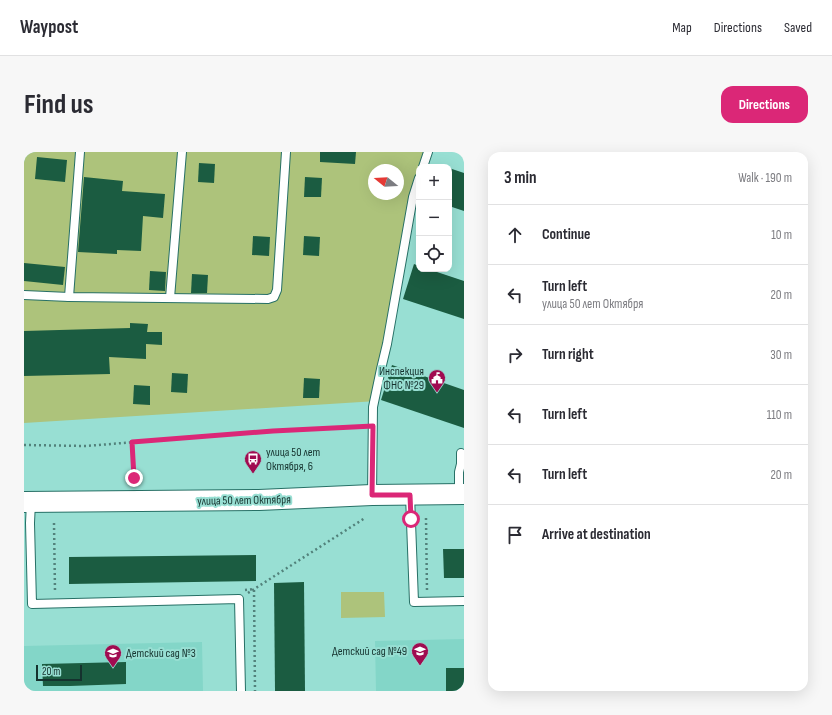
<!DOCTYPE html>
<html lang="en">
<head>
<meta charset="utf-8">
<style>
  body { margin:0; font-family:"Sofia Sans Condensed",sans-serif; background:#f7f7f7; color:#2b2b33 }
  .controls { position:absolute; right:12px; top:12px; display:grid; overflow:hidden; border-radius:8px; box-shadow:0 4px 16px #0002 }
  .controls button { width:36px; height:36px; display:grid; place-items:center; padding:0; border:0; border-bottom:1px solid #e1e1e2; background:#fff; color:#2b2b33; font:20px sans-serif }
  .compass { position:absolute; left:344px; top:12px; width:36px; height:36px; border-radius:50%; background:#fff; box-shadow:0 4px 16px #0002; rotate:288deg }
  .scale { position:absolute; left:12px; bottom:10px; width:46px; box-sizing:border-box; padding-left:4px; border:2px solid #15322e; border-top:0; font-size:11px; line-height:14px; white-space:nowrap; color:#15322e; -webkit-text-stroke:3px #98dfd3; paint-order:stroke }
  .stop { position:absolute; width:12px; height:12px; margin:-9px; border:3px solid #db2777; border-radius:50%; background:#fff }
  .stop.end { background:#db2777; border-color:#fff; box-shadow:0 1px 4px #0008 }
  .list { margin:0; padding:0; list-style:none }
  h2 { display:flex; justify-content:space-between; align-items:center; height:52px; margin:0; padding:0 16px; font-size:17px }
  h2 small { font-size:13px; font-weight:400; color:#7c7c81 }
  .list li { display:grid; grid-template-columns:26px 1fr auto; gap:12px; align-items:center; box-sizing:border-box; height:60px; padding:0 16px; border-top:1px solid #e1e1e2 }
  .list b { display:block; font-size:15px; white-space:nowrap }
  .list p { margin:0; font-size:13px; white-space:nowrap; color:#7c7c81 }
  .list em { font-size:13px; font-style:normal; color:#7c7c81 }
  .icon { flex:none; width:22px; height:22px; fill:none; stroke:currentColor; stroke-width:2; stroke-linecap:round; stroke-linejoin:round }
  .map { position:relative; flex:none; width:440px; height:539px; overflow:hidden; border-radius:12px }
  header { display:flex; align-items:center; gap:24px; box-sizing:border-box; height:56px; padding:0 20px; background:#fff; border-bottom:1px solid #e1e1e2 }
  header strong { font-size:19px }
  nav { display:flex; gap:22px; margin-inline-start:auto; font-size:14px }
  .intro { display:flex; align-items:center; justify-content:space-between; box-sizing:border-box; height:96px; padding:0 24px }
  h1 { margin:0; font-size:28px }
  .button { padding:10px 18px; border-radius:12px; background:#db2777; color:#fff; font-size:14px; font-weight:700 }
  main { display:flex; gap:24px; padding:0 24px }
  aside { flex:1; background:#fff; border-radius:12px; box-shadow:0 4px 16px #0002 }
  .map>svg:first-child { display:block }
  .built { fill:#83d6c8 }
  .green { fill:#adc37b; fill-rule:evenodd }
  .building { fill:#1b5c41 }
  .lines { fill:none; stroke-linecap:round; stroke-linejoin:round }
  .service-casing { stroke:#277066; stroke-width:10 }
  .tertiary-casing { stroke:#277066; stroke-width:22 }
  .path { stroke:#52827b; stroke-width:2.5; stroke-dasharray:2 3; stroke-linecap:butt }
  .service { stroke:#fff; stroke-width:8 }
  .tertiary { stroke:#fff; stroke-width:20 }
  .route { stroke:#db2777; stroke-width:5 }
  .labels { text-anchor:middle; stroke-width:4; stroke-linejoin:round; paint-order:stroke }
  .poi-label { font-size:12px; fill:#15322e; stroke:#98dfd3; text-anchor:end }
  .street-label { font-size:12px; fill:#15322e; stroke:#98dfd3 }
</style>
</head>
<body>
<header>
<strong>Waypost</strong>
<nav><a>Map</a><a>Directions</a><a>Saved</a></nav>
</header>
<div class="intro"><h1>Find us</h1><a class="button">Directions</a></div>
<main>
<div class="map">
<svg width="440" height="539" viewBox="0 0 440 539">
  <rect width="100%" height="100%" fill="#98dfd3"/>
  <g class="built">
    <path d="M440,487V539H352L351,489Z"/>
    <path d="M178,490L179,539H0V494Z"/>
  </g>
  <g class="green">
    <path d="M0,0H401L398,15H395V32L353,249L0,271ZM350,18H374V42H350Z"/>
    <path d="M317,440H360L361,465L317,466Z"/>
  </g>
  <g class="building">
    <path d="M296,0H332L331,12L296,10Z"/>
    <path d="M13,5L43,8L41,30L11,27Z"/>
    <path d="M175,11L191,12L190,31L174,30Z"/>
    <path d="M425,16L440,21V59L425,54Z"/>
    <path d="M60,25L99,29L98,39L141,42L139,66L119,64L117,99L93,98V102L54,100Z"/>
    <path d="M281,25L298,26L297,45H280Z"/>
    <path d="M229,84L246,85L245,104L228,103Z"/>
    <path d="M280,84L296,85L295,104L279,103Z"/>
    <path d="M0,111L41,115L39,133L0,129Z"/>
    <path d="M390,112L395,114V117H404L440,129V167L379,147Z"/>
    <path d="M126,119L142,120L141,139L125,138Z"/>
    <path d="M168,122L184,123L183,141H167Z"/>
    <path d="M106,171L124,172L123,180H138V193L122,192V207L85,205L86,222L0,224V179L106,176Z"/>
    <path d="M368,213L440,238V276L357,248Z"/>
    <path d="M148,221L164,222L163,241L147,240Z"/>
    <path d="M280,226L296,227L295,246H279Z"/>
    <path d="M110,233L126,234V253L109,252Z"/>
    <path d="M419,397H440V426H420Z"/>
    <path d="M232,403V429L45,432V405Z"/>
    <path d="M280,430L281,539H251L250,431Z"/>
    <path d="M102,510V532L46,534H19L18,512Z"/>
    <rect x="422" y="516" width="18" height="23"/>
  </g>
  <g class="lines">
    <g class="service-casing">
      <g id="service">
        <path d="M56,0L45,145L244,147L250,145L253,138L262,0"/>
        <path d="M399,15L404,0"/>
        <path d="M0,143L45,145"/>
        <path d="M146,146L158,0"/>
        <path d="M435,341V320L437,312V301"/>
        <path d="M348,343L349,255L357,217L363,192L389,45L395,26"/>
        <path d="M386,343L390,450L440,449"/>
        <path d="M7,350L6,371L8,452L215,447L217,539"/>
      </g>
    </g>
    <g class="tertiary-casing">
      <path id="tertiary" d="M0,350L235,348L348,343L440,342"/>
    </g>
    <g class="path">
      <path d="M108,290L110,326"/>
      <path d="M0,293L62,294L249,279L339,274"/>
      <path d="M402,366L403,439H404"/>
      <path d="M30,371L31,440"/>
      <path d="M221,438L230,437L231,539"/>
      <path d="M224,441L341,366"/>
    </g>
    <use href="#service" class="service"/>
    <use href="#tertiary" class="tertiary"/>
  </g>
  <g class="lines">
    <path class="route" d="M110,326L108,290L249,279L349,274L348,343H386L387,367"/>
  </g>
  <defs>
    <g id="civic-pin" transform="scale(0.9)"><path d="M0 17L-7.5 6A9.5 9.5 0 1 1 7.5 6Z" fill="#a00b50" stroke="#98dfd3"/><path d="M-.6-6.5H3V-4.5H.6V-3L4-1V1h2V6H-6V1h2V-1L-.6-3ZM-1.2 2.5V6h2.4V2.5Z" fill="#fff"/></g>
    <g id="bus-pin" transform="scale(0.9)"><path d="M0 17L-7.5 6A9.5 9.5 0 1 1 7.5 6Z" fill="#a00b50" stroke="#98dfd3"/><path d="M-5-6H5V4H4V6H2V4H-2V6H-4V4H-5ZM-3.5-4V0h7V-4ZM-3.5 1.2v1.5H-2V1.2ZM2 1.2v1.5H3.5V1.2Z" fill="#fff"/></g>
    <g id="school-pin" transform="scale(0.9)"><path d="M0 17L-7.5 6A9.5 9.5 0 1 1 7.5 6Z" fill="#a00b50" stroke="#98dfd3"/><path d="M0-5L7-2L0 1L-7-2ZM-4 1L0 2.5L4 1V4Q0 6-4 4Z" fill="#fff"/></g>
  </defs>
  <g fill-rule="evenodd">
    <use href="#civic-pin" x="413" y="226"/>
    <use href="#bus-pin" x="229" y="307"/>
    <use href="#school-pin" x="396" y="499"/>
    <use href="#school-pin" x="89" y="501"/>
  </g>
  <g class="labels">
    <g class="poi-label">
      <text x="400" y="223">Инспекция<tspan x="400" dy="14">ФНС №29</tspan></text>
      <text x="242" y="304" text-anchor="start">улица 50 лет<tspan x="242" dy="14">Октября, 6</tspan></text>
      <text x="383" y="503">Детский сад №49</text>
      <text x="102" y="505" text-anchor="start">Детский сад №3</text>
    </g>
    <g class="street-label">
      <text transform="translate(220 348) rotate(-1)" y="4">улица 50 лет Октября</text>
    </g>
  </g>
</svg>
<div class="controls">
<button>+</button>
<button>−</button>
<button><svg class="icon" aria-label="locate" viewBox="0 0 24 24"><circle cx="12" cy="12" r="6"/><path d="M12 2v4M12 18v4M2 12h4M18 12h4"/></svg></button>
</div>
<svg class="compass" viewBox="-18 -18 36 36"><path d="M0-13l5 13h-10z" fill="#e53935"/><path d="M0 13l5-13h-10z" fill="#7c7c81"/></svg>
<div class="scale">20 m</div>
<div class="stop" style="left:387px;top:367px"></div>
<div class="stop end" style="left:110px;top:326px"></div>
</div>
<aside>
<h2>3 min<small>Walk · 190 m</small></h2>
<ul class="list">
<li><svg class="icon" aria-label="ahead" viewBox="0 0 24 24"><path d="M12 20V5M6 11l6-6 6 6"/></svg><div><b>Continue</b></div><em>10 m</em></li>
<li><svg class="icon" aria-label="left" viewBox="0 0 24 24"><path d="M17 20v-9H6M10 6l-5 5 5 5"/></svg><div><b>Turn left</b><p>улица 50 лет Октября</p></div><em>20 m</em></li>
<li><svg class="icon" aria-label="right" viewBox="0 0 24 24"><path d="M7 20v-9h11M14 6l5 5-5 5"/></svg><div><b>Turn right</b></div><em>30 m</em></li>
<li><svg class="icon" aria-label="left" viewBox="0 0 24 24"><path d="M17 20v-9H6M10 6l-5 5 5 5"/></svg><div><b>Turn left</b></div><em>110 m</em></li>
<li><svg class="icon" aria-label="left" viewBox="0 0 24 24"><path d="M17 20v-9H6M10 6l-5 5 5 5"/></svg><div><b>Turn left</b></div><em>20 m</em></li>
<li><svg class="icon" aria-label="arrive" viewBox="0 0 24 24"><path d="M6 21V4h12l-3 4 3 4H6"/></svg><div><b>Arrive at destination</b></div></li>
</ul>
</aside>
</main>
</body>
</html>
